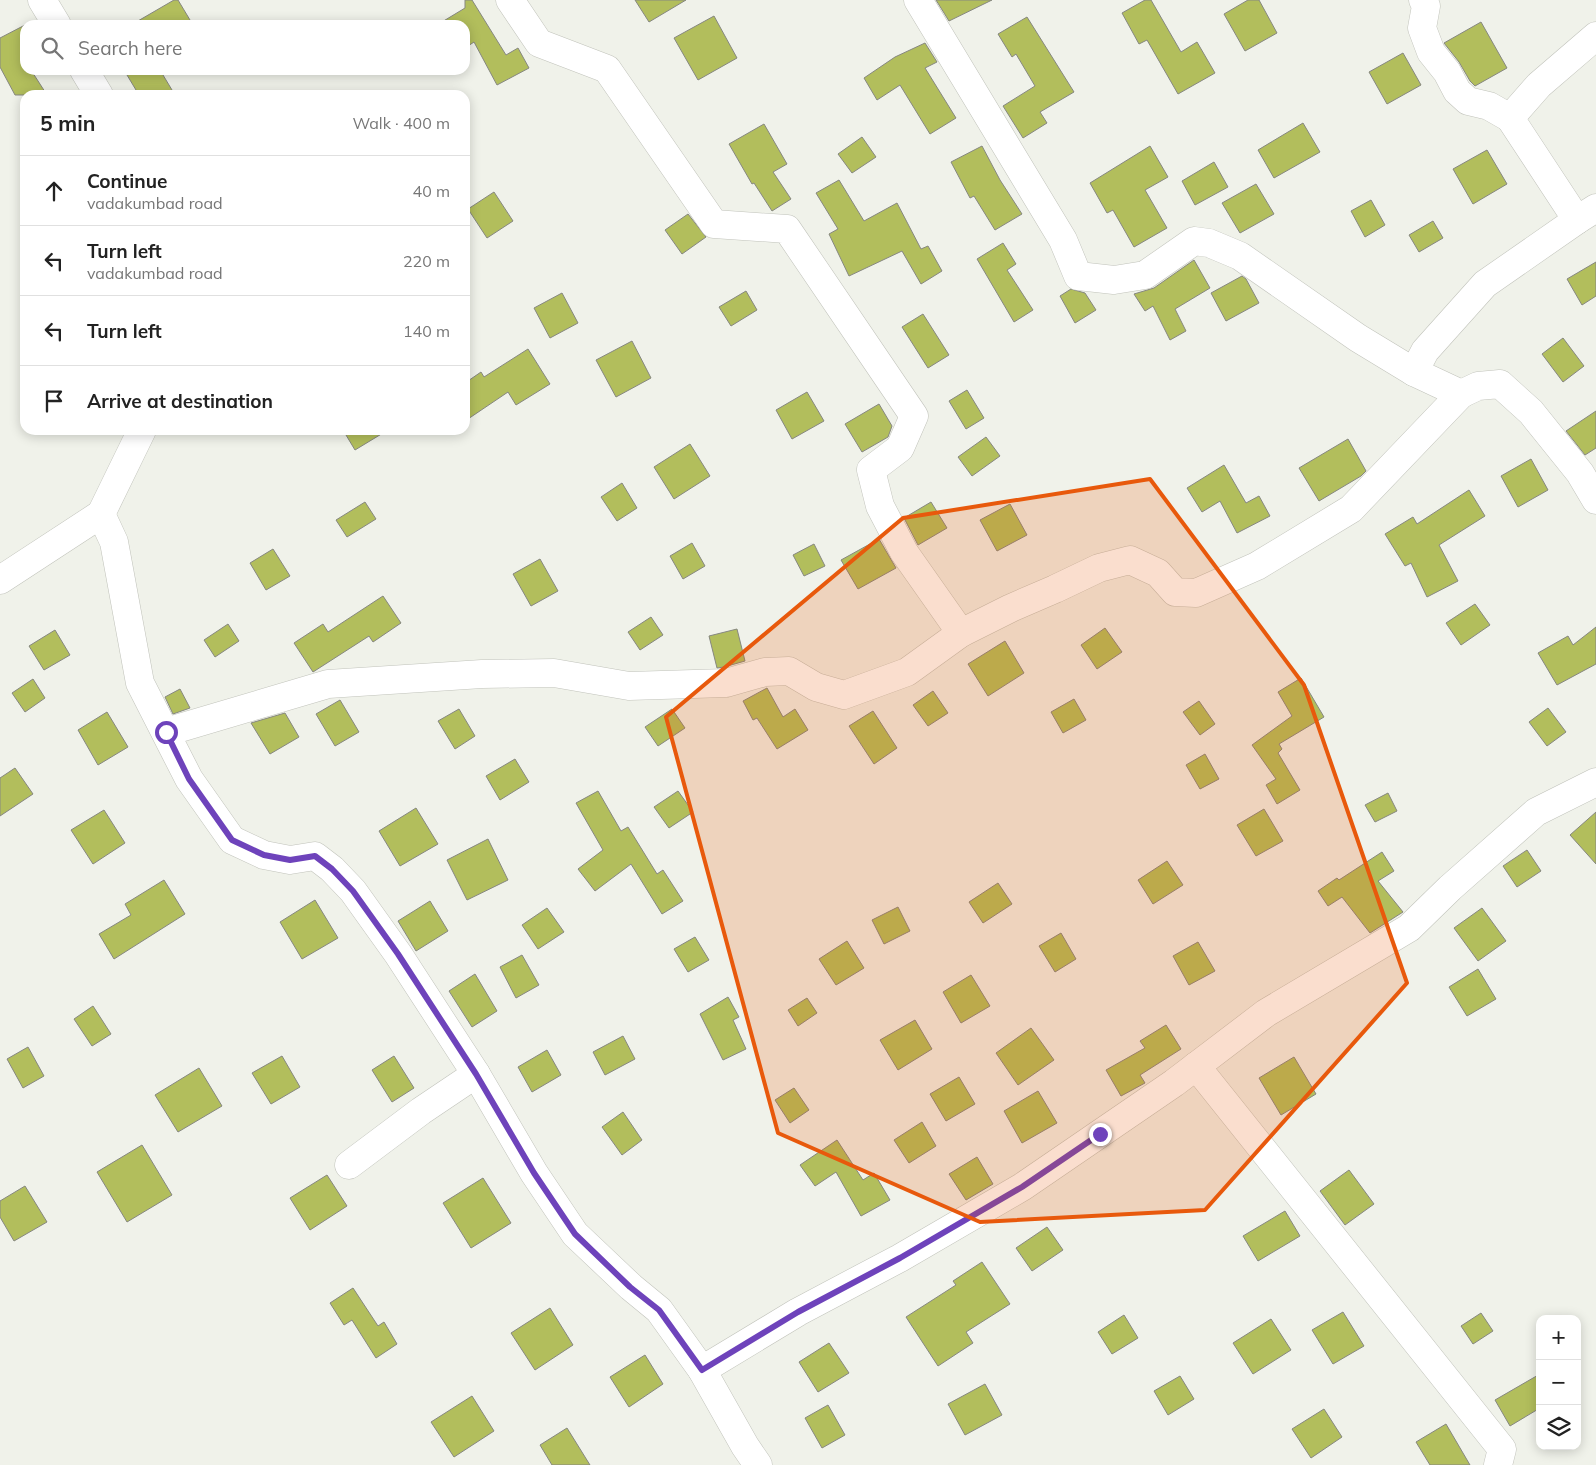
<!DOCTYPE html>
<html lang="en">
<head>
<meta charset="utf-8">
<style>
  body { margin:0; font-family:Mulish,sans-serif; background:#f2f2f2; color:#222 }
  .controls { position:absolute; right:15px; bottom:15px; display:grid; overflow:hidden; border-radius:10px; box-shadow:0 2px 12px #0003 }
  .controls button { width:45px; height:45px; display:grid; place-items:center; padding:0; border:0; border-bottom:1px solid #e0e0e0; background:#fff; color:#222; font:25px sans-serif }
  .stop { position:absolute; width:15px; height:15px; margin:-11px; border:4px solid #6e43bb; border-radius:50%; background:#fff }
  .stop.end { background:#6e43bb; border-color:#fff; box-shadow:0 1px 5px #0008 }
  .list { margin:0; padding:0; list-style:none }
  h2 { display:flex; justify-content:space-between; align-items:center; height:65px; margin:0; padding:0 20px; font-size:21px }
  h2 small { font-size:16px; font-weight:400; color:#767676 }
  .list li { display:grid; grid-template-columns:32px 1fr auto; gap:15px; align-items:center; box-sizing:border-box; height:70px; padding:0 20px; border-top:1px solid #e0e0e0 }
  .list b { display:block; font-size:19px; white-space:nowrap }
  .list p { margin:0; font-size:16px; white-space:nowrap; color:#767676 }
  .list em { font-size:16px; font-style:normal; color:#767676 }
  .icon { flex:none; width:28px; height:28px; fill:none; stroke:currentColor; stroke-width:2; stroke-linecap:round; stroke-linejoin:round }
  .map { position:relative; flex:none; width:1596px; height:1465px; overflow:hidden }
  .search { position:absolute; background:#fff; box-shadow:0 2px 12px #0003; left:20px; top:20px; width:450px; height:55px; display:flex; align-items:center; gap:12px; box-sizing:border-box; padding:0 18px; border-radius:15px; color:#767676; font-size:19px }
  .panel { position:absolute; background:#fff; box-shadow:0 2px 12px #0003; left:20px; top:90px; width:450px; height:345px; border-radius:15px }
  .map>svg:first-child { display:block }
  .building { fill:#b2be5c; stroke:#868780 }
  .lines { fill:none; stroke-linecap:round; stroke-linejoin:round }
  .minor-casing { stroke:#c1c3bb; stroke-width:29 }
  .minor { stroke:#fff; stroke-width:28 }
  .route { stroke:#6e43bb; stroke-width:6 }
  .marked { fill:#e8590c; fill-opacity:0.2; stroke:#e8590c; stroke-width:4; stroke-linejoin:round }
</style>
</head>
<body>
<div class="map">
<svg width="1596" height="1465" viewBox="0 0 1596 1465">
  <rect width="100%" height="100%" fill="#f0f2ea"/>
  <g class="building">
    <path d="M174,0H178L193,25H131Z"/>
    <path d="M465,0H472L506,55L518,48L529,68L497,85L474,42L465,48V25H437L465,8Z"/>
    <path d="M635,0H686L649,22Z"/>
    <path d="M936,0H992L949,21Z"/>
    <path d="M1145,0H1151L1181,52L1197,42L1215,73L1178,94L1147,40L1139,44L1122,13Z"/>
    <path d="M1248,0H1259L1277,33L1245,51L1224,14Z"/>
    <path d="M714,16L737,58L698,80L674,38Z"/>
    <path d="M1027,17L1074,92L1040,112L1047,123L1023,138L1003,106L1035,86L1016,54L1012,57L998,34Z"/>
    <path d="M1481,22L1507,68L1475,86L1470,81L1459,62L1444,43Z"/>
    <path d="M25,25V70H31L47,95H15L0,67V38Z"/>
    <path d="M925,43L937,62L925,68L956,118L930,134L900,85L877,100L864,78L895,57Z"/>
    <path d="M1403,53L1421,85L1387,104L1369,72Z"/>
    <path d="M124,70H160L175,95H139Z"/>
    <path d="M1303,123L1320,152L1274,178L1258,150Z"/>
    <path d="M764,124L787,164L773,172L791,199L772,211L754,183L752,184L729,144Z"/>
    <path d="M862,137L876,157L852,173L838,154Z"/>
    <path d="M982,146L1000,180L1022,214L995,230L974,196L970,198L951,162Z"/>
    <path d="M1150,146L1168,177L1145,190L1167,228L1134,247L1113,210L1107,213L1090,183Z"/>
    <path d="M1487,150L1507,184L1473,204L1453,169Z"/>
    <path d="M1214,162L1228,187L1195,205L1182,181Z"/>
    <path d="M839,180L864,221L897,203L921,249L928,246L942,271L921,284L902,251L849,276L829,234L838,229L816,193Z"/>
    <path d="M1256,184L1274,214L1240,233L1222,203Z"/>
    <path d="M494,192L513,221L487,238L468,209Z"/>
    <path d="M1371,200L1385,225L1365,237L1351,211Z"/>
    <path d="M688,214L706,237L682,254L665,230Z"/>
    <path d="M1433,221L1443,238L1419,252L1409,235Z"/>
    <path d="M1003,243L1016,264L1007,270L1033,310L1014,322L977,259Z"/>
    <path d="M1194,260L1210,288L1175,309L1186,331L1170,340L1153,306L1145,311L1134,294L1154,288Z"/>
    <path d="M1596,262V296L1582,305L1567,279Z"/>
    <path d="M1242,276L1246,279L1259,303L1226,321L1211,293Z"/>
    <path d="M1071,289L1085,293L1096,310L1075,323L1060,296Z"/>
    <path d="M746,291L757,310L731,326L719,307Z"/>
    <path d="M562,293L578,323L550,338L534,308Z"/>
    <path d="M923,314L949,355L928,368L902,327Z"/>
    <path d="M1563,338L1584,366L1563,382L1542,354Z"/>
    <path d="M632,341L651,378L616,397L596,360Z"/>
    <path d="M528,349L550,384L516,405L508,392L465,421V383L481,372L484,377Z"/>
    <path d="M967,390L984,418L966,429L949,401Z"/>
    <path d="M807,392L824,421L792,439L776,410Z"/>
    <path d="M879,404L892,426L888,437L862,452L845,424Z"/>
    <path d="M1596,411V448L1585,455L1566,431Z"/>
    <path d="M343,430H388L355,450Z"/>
    <path d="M986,437L1000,456L972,476L958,457Z"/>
    <path d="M1348,439L1366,471L1361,476L1319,501L1299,468Z"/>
    <path d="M690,444L710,476L674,499L654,467Z"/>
    <path d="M1531,459L1548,490L1518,507L1501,476Z"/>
    <path d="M1224,465L1246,503L1259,496L1270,516L1237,533L1220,501L1202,512L1187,488Z"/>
    <path d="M622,483L637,508L617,521L601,497Z"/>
    <path d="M1469,490L1485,516L1439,545L1458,581L1427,597L1411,563L1405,566L1385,534L1413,517L1417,524Z"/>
    <path d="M365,502L376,519L347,537L336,520Z"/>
    <path d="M931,502L947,528L918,545L904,518Z"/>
    <path d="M1010,504L1027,535L997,551L980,520Z"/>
    <path d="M879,539L896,568L858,589L841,560Z"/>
    <path d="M692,543L705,566L683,579L670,556Z"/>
    <path d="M814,544L825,566L804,576L793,555Z"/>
    <path d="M273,549L290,576L266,590L250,563Z"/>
    <path d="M540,559L558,591L531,606L513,574Z"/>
    <path d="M383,596L401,623L373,642L369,636L313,672L294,643L323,624L328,632Z"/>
    <path d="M1475,604L1490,625L1461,645L1446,623Z"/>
    <path d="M651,617L663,635L640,650L628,632Z"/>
    <path d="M228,624L239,641L215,657L204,640Z"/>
    <path d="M1596,627V664L1557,685L1538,653L1568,636L1573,645Z"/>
    <path d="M1105,628L1122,652L1097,669L1081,645Z"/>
    <path d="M737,629L745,661L724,667L717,668L709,636Z"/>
    <path d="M55,630L70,655L44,670L29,646Z"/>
    <path d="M1005,641L1024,673L988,696L968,664Z"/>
    <path d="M1301,678L1324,717L1279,744L1282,749L1278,753L1300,790L1277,804L1266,785L1276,779L1252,745L1292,716L1278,692Z"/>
    <path d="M33,679L45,698L25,712L12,693Z"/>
    <path d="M767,688L783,717L795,709L808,730L777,749L757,718L753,720L743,701Z"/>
    <path d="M180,689L190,708L173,714L165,697Z"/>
    <path d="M933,691L948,713L928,726L913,705Z"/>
    <path d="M1074,699L1086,720L1063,733L1051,712Z"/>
    <path d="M340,700L359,732L335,746L316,714Z"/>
    <path d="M1199,701L1215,724L1200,735L1183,712Z"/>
    <path d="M1548,708L1566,732L1547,746L1529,722Z"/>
    <path d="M459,709L475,736L455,749L438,721Z"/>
    <path d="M672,709L685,728L658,746L645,727Z"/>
    <path d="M873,711L897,748L874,764L849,726Z"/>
    <path d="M107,712L128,747L98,765L78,730Z"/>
    <path d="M285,713L299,737L270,754L251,723Z"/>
    <path d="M1205,754L1219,779L1200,789L1186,765Z"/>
    <path d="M515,759L529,782L500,800L486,776Z"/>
    <path d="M15,768L33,794L0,816V778Z"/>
    <path d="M598,791L621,831L628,827L657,874L663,870L683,901L662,914L631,864L595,891L578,869L603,850L576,803Z"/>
    <path d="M678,791L693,812L669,828L654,807Z"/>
    <path d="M1388,793L1397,811L1375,822L1365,805Z"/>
    <path d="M416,808L438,844L400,866L379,831Z"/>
    <path d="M1264,809L1283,841L1256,856L1237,825Z"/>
    <path d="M104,810L125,843L93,864L71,830Z"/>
    <path d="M1596,812V864L1570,835Z"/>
    <path d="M488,839L508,880L467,900L447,860Z"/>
    <path d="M1527,850L1541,871L1517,887L1503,866Z"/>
    <path d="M1382,852L1394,871L1378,881L1403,912L1370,933L1342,897L1328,906L1318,891L1337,878L1339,880Z"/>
    <path d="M1167,861L1183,885L1153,904L1138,880Z"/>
    <path d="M164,880L185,914L114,959L99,934L131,915L125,904Z"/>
    <path d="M998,883L1012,904L983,923L969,902Z"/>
    <path d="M315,900L338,938L302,959L280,922Z"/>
    <path d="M430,901L448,931L416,951L398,921Z"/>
    <path d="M898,907L910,931L884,944L872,920Z"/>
    <path d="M547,908L564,932L538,949L522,925Z"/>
    <path d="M1482,908L1506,941L1478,961L1454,928Z"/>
    <path d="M1061,933L1076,959L1055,972L1039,946Z"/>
    <path d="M695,937L709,960L688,972L674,949Z"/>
    <path d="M847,941L864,968L836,985L819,959Z"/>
    <path d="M1198,942L1215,971L1189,985L1173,956Z"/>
    <path d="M522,955L539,985L516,998L500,967Z"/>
    <path d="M1478,969L1496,999L1467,1016L1449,987Z"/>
    <path d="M475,974L497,1011L472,1027L449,991Z"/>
    <path d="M971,975L990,1006L961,1023L943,992Z"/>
    <path d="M728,997L739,1017L733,1020L746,1049L723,1060L700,1014Z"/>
    <path d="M807,998L817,1013L798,1026L788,1010Z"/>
    <path d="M93,1006L111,1034L92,1046L74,1019Z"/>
    <path d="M915,1020L932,1049L898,1070L880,1040Z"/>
    <path d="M1166,1025L1181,1049L1140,1075L1145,1083L1121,1096L1106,1070L1145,1048L1140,1041Z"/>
    <path d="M1031,1028L1054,1060L1018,1085L996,1053Z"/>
    <path d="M623,1036L635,1059L605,1075L593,1052Z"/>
    <path d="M28,1047L44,1076L23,1088L7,1059Z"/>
    <path d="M547,1050L561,1075L532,1092L518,1067Z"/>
    <path d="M282,1056L300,1087L271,1104L252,1073Z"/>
    <path d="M394,1056L414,1088L392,1102L372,1070Z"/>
    <path d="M1294,1057L1316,1094L1281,1115L1259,1078Z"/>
    <path d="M199,1068L222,1106L178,1132L155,1095Z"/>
    <path d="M959,1077L975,1104L946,1121L930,1094Z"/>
    <path d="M794,1088L809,1110L790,1123L775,1100Z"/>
    <path d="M1038,1091L1057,1123L1022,1143L1004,1111Z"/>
    <path d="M623,1112L642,1140L622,1155L602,1127Z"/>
    <path d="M922,1122L936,1146L909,1163L894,1140Z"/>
    <path d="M837,1140L863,1180L874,1173L890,1200L861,1216L836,1172L815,1186L800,1165Z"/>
    <path d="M142,1145L172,1195L127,1222L97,1172Z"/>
    <path d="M977,1157L993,1184L966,1200L949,1174Z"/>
    <path d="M1349,1170L1374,1204L1345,1225L1320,1191Z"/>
    <path d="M327,1175L347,1206L310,1230L290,1198Z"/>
    <path d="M483,1178L511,1223L471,1248L443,1203Z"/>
    <path d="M25,1186L47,1222L14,1241L0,1217V1201Z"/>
    <path d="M1285,1211L1300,1236L1258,1261L1243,1236Z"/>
    <path d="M1047,1227L1063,1250L1032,1271L1016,1248Z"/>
    <path d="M982,1262L1010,1304L966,1332L973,1343L938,1366L906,1317L956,1285L953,1281Z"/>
    <path d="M353,1288L378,1326L384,1322L397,1344L376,1358L352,1320L344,1325L330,1303Z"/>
    <path d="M550,1308L573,1345L535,1370L511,1333Z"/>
    <path d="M1343,1312L1364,1346L1333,1364L1312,1330Z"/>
    <path d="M1481,1313L1493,1331L1473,1344L1461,1326Z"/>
    <path d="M1124,1315L1138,1338L1112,1354L1098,1332Z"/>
    <path d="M1271,1319L1291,1350L1253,1374L1233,1343Z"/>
    <path d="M829,1343L849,1373L818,1392L799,1362Z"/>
    <path d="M645,1355L663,1384L629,1407L610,1377Z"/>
    <path d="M1540,1374V1408L1510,1426L1495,1400Z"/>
    <path d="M1180,1376L1194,1399L1168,1415L1154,1391Z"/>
    <path d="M985,1384L1002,1415L965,1435L948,1404Z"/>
    <path d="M472,1396L494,1431L454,1457L431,1422Z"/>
    <path d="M828,1405L845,1435L822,1448L805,1418Z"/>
    <path d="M1324,1409L1342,1437L1311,1458L1292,1429Z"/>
    <path d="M1446,1424L1470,1465H1430L1416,1442Z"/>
    <path d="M567,1428L590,1465H552L540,1445Z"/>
  </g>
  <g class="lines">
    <g class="minor-casing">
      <g id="minor">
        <path d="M42,0L57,25"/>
        <path d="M510,0L539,43L607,69L714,224L787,229L914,416L900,448L871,470L880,506L904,552L961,633"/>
        <path d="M1423,0L1426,6L1422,28L1431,52L1447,72L1457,91L1468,101L1489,106L1510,118"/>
        <path d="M1596,36L1539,85L1510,118L1577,220L1596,208"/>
        <path d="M84,70L99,95"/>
        <path d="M1414,372L1425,351L1485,284L1577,220"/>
        <path d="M1461,394L1478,386L1500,384L1531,412L1580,473L1596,500"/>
        <path d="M101,514L142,430"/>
        <path d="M0,580L101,514L114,542L140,683L189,779L232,840L264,855L290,860L315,856L332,869L353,891L398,954L476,1074L534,1173L575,1234L631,1287L659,1310L702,1370L745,1446L758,1465"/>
        <path d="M166,732L328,684L482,674L554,673L629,686L726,683L765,672L789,671L816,687L844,695L907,672L961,633L1011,608L1055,589L1099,568L1130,560L1158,573L1175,592L1196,593L1257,566L1351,509L1461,394L1414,372L1358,338L1240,256L1209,243L1194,241L1145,275L1114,280L1078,276L1063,240L918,0"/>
        <path d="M1196,1066L1502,1449L1498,1465"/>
        <path d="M349,1165L421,1111L476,1074"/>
        <path d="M702,1370L798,1312L900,1258L1022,1187L1174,1083L1266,1013L1409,928L1450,888L1536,812L1596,782"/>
      </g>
    </g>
    <use href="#minor" class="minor"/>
  </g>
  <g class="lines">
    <path class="route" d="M166,732L189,779L232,840L264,855L290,860L315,856L332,869L353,891L398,954L476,1074L534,1173L575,1234L630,1287L659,1310L702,1370L798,1312L900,1258L1022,1187L1100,1134"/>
  </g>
  <path class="marked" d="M1150,479L1304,685L1407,983L1205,1210L980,1222L778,1133L666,717L903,518Z"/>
</svg>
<div class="controls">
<button>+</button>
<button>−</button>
<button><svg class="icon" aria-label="layers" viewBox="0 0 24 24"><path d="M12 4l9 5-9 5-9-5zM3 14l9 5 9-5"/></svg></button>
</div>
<div class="stop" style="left:166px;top:732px"></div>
<div class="stop end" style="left:1100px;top:1134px"></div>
<div class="search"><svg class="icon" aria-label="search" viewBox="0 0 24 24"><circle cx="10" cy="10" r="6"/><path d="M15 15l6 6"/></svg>Search here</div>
<section class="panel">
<h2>5 min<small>Walk · 400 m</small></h2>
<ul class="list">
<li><svg class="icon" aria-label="ahead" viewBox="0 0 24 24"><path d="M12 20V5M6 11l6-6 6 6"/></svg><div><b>Continue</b><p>vadakumbad road</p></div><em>40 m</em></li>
<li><svg class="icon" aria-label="left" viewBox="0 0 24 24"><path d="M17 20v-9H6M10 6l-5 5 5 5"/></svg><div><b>Turn left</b><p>vadakumbad road</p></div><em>220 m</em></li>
<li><svg class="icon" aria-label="left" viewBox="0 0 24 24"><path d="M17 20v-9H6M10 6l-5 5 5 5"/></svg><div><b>Turn left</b></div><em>140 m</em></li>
<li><svg class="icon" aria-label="arrive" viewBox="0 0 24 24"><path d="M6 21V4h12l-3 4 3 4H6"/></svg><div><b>Arrive at destination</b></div></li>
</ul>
</section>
</div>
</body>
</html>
